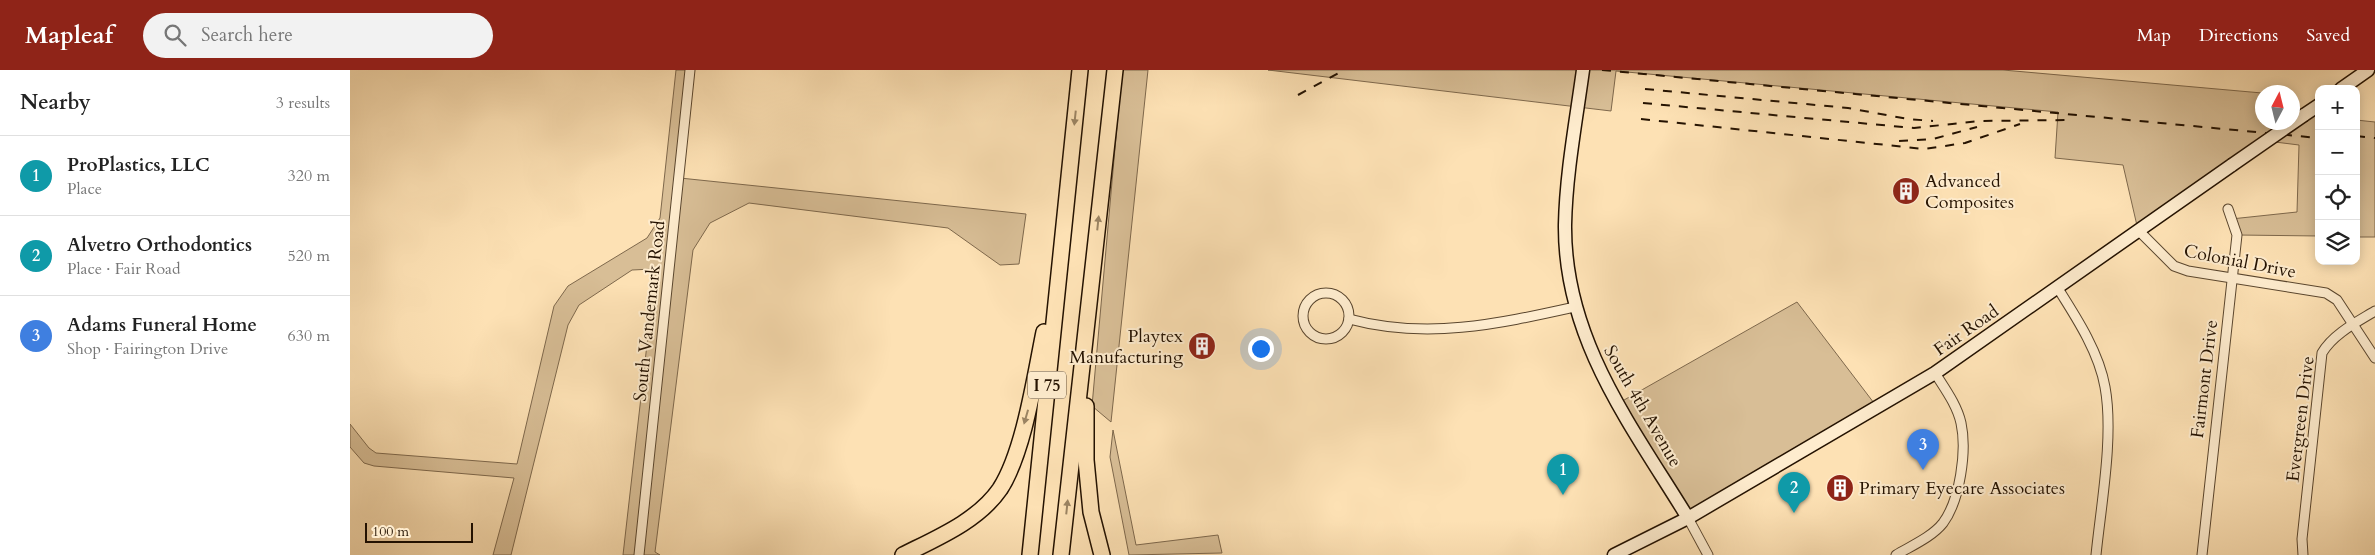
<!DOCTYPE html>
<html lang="en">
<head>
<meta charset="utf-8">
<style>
  body { margin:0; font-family:Cardo,serif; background:#f2f2f2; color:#222 }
  .controls { position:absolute; right:15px; top:15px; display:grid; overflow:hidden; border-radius:10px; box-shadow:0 2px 12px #0003 }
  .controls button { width:45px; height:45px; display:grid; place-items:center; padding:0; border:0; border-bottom:1px solid #e0e0e0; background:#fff; color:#222; font:25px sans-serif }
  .compass { position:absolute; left:1905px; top:15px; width:45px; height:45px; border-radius:50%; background:#fff; box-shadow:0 2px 12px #0003; rotate:7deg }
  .scale { position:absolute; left:15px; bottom:12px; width:108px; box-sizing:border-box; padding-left:5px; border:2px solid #241201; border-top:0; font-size:14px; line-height:18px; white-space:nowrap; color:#241201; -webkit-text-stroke:4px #feecce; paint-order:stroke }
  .you { position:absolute; left:910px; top:278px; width:18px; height:18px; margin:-12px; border:4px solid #fff; border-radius:50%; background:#1a73e8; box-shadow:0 0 0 8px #1a73e833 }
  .badge { display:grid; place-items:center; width:32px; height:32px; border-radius:50%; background:#8f2418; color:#fff; font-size:16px; font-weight:700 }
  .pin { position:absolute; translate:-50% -41px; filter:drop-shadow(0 1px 2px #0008) }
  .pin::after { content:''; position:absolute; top:26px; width:18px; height:15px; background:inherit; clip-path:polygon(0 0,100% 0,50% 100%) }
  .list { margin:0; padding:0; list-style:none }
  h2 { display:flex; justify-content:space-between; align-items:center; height:65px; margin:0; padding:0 20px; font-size:21px }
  h2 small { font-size:16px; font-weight:400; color:#767676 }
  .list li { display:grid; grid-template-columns:32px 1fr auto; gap:15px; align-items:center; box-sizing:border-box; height:80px; padding:0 20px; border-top:1px solid #e0e0e0 }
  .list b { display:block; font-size:19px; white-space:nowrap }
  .list p { margin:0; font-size:16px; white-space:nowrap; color:#767676 }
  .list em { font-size:16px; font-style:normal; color:#767676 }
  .icon { flex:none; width:28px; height:28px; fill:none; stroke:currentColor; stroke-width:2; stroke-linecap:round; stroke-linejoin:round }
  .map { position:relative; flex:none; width:2025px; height:485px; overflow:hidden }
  header { display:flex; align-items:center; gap:30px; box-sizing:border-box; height:70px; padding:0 25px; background:#8f2418; color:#fff }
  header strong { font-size:24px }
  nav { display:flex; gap:28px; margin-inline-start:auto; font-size:18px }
  .search { width:350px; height:45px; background:#f2f2f2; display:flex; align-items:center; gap:12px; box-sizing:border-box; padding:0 18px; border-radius:28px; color:#767676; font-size:19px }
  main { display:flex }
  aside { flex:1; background:#fff }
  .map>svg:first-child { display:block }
  .green { fill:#d8be96; stroke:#7e684c }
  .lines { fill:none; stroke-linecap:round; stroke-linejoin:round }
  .street-casing { stroke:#5a462e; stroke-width:11 }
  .secondary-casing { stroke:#241201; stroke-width:15 }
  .highway-casing { stroke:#241201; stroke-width:18 }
  .street { stroke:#feecce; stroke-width:9 }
  .secondary { stroke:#feecce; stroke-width:12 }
  .highway { stroke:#fde1b4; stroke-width:15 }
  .rail { stroke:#241201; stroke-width:2; stroke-dasharray:9 9; stroke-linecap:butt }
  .secondary-bridge-casing { stroke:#241201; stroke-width:15; stroke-linecap:butt }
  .secondary-bridge { stroke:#feecce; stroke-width:12 }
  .oneway { fill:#9b8463 }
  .labels { text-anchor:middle; stroke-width:4; stroke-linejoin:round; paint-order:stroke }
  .shield { fill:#feecce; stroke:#65533e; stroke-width:1 }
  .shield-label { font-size:16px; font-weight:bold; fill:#241201 }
  .poi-label { font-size:18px; fill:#241201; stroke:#feecce; text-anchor:start }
  .street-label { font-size:18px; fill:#241201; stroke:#feecce }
</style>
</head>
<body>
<header>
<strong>Mapleaf</strong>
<div class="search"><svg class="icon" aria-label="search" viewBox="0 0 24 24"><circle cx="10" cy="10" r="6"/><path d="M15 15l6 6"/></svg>Search here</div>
<nav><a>Map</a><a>Directions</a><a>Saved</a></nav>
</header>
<main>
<aside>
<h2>Nearby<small>3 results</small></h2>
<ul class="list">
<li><span class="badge" style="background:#0f9aa8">1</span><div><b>ProPlastics, LLC</b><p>Place</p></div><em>320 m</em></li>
<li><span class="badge" style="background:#0f9aa8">2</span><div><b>Alvetro Orthodontics</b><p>Place · Fair Road</p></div><em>520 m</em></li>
<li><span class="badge" style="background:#3f7fe0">3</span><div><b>Adams Funeral Home</b><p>Shop · Fairington Drive</p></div><em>630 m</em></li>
</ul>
</aside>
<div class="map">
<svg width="2025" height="485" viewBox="0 0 2025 485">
  <rect width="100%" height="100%" fill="#fde1b4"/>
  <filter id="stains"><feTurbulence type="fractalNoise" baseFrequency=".004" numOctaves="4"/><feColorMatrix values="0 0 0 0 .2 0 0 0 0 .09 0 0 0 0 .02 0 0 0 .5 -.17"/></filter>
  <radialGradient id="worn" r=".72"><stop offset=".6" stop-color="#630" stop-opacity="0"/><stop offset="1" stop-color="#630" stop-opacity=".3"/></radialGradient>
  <g class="green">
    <path d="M326,0H340L330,108L676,144L669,194L650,195L598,158L399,133L360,153L343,180L305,482L310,485H273L305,204L303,199L282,200L229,235L218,255L161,485H143L164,408L24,396L14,393L0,377V354L19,378L26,383L167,394L204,236L218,216L297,168L310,148Z"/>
    <path d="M772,0H798L761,352L742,336Z"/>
    <path d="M918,0H1653L1912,23V52H1942L1943,36L1954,45L1969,46V166L1887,165L1881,149L1947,142L1949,75L1917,71L1788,160L1773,95L1705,88L1708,42L1266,1L1261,41Z"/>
    <path d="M2006,50L2025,52V167H2006Z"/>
    <path d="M1447,232L1527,337L1338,448L1267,334Z"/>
    <path d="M763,360L786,475L868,465L872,483L779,485L760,387Z"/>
  </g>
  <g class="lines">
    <g class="street-casing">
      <g id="street">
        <path d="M1788,160L1824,196L1838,201L1976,223L1987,230L2025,288"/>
        <path d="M1707,217C1726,247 1749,282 1755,317C1764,366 1751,435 1746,485"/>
        <circle cx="976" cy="246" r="23"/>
        <path d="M999,249C1077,270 1148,254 1225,237"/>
        <path d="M1338,448L1358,485"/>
        <path d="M289,485L340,0"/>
        <path d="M1546,485C1561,476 1582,467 1593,453C1610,430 1617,381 1611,353C1607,335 1595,319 1585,303"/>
        <path d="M1852,485L1887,165L1878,139"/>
        <path d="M1953,485L1952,469L1972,283C1983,264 2007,252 2025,241"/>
      </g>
    </g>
    <g class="secondary-casing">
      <g id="secondary">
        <path d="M1233,0C1226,51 1216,104 1215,155C1214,269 1281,355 1338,448"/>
        <path d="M1991,19L2018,0"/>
        <path d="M1954,45L1969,35"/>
        <path d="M1264,485L1338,448L1585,303L1882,95"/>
      </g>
    </g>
    <g class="highway-casing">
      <g id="highway">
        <path d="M736,336V390L741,442L752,485"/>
        <path d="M553,485C587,468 628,451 650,419C674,382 685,306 694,262"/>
        <path d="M680,485L730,0"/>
        <path d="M711,485L765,0"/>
      </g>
    </g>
    <use href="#street" class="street"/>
    <use href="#secondary" class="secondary"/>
    <use href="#highway" class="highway"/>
    <g class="rail">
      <path d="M1252,0L1969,68"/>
      <path d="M1295,19L1498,38L1558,49L1583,51"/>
      <path d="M948,25L994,0"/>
      <path d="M1293,33L1564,58L1630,51L1721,50"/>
      <path d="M1291,49L1574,79L1615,73L1670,54"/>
      <path d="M2006,66L2025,68"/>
      <path d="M1549,71L1583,69L1627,57"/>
    </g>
    <g class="secondary-bridge-casing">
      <path id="secondary-bridge" d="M1882,95L1954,45"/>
    </g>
    <use href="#secondary-bridge" class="secondary-bridge"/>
  </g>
  <defs><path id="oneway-solid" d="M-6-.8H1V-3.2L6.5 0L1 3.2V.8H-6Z" transform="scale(1.25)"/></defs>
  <g class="oneway">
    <use href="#oneway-solid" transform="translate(725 48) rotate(96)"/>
    <use href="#oneway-solid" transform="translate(748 153) rotate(-84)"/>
    <use href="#oneway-solid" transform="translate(676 347) rotate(106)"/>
    <use href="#oneway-solid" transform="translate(717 437) rotate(-84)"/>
  </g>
  <defs>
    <g id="building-disc" transform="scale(1.4375)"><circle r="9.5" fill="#8f2418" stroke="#feecce"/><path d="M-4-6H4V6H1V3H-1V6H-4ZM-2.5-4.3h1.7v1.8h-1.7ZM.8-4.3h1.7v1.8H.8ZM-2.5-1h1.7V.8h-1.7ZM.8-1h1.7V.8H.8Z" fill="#fff"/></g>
  </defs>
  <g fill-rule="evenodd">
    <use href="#building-disc" x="1556" y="121"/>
    <use href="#building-disc" x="852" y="276"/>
    <use href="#building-disc" x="1490" y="418"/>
  </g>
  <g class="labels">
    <rect class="shield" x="678" y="301.5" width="38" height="27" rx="4"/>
    <g class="shield-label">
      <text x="697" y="321">I 75</text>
    </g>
    <g class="poi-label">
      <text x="1575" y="117">Advanced<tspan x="1575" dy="21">Composites</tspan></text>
      <text x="833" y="272" text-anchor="end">Playtex<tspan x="833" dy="21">Manufacturing</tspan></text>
      <text x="1509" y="424">Primary Eyecare Associates</text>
    </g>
    <g class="street-label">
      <text transform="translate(1890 191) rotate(11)" y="6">Colonial Drive</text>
      <text transform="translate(299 241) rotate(-84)" y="6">South Vandemark Road</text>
      <text transform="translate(1616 260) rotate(-35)" y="6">Fair Road</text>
      <text transform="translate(1854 309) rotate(-83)" y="6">Fairmont Drive</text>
      <text transform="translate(1293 336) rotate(60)" y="6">South 4th Avenue</text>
      <text transform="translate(1950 349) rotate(-83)" y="6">Evergreen Drive</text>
    </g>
  </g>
  <rect width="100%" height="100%" filter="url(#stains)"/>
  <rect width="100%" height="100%" fill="url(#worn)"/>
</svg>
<div class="controls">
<button>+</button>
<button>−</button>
<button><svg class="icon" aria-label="locate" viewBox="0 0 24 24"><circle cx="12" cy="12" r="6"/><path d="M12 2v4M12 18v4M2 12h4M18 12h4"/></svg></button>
<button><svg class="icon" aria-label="layers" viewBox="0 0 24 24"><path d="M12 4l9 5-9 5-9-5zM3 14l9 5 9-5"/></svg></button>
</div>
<svg class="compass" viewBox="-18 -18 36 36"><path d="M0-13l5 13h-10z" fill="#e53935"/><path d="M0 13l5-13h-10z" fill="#767676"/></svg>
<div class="scale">100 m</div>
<div class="you"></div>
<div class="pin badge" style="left:1213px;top:425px;background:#0f9aa8">1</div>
<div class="pin badge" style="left:1444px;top:443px;background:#0f9aa8">2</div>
<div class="pin badge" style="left:1573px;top:400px;background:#3f7fe0">3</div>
</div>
</main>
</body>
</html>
